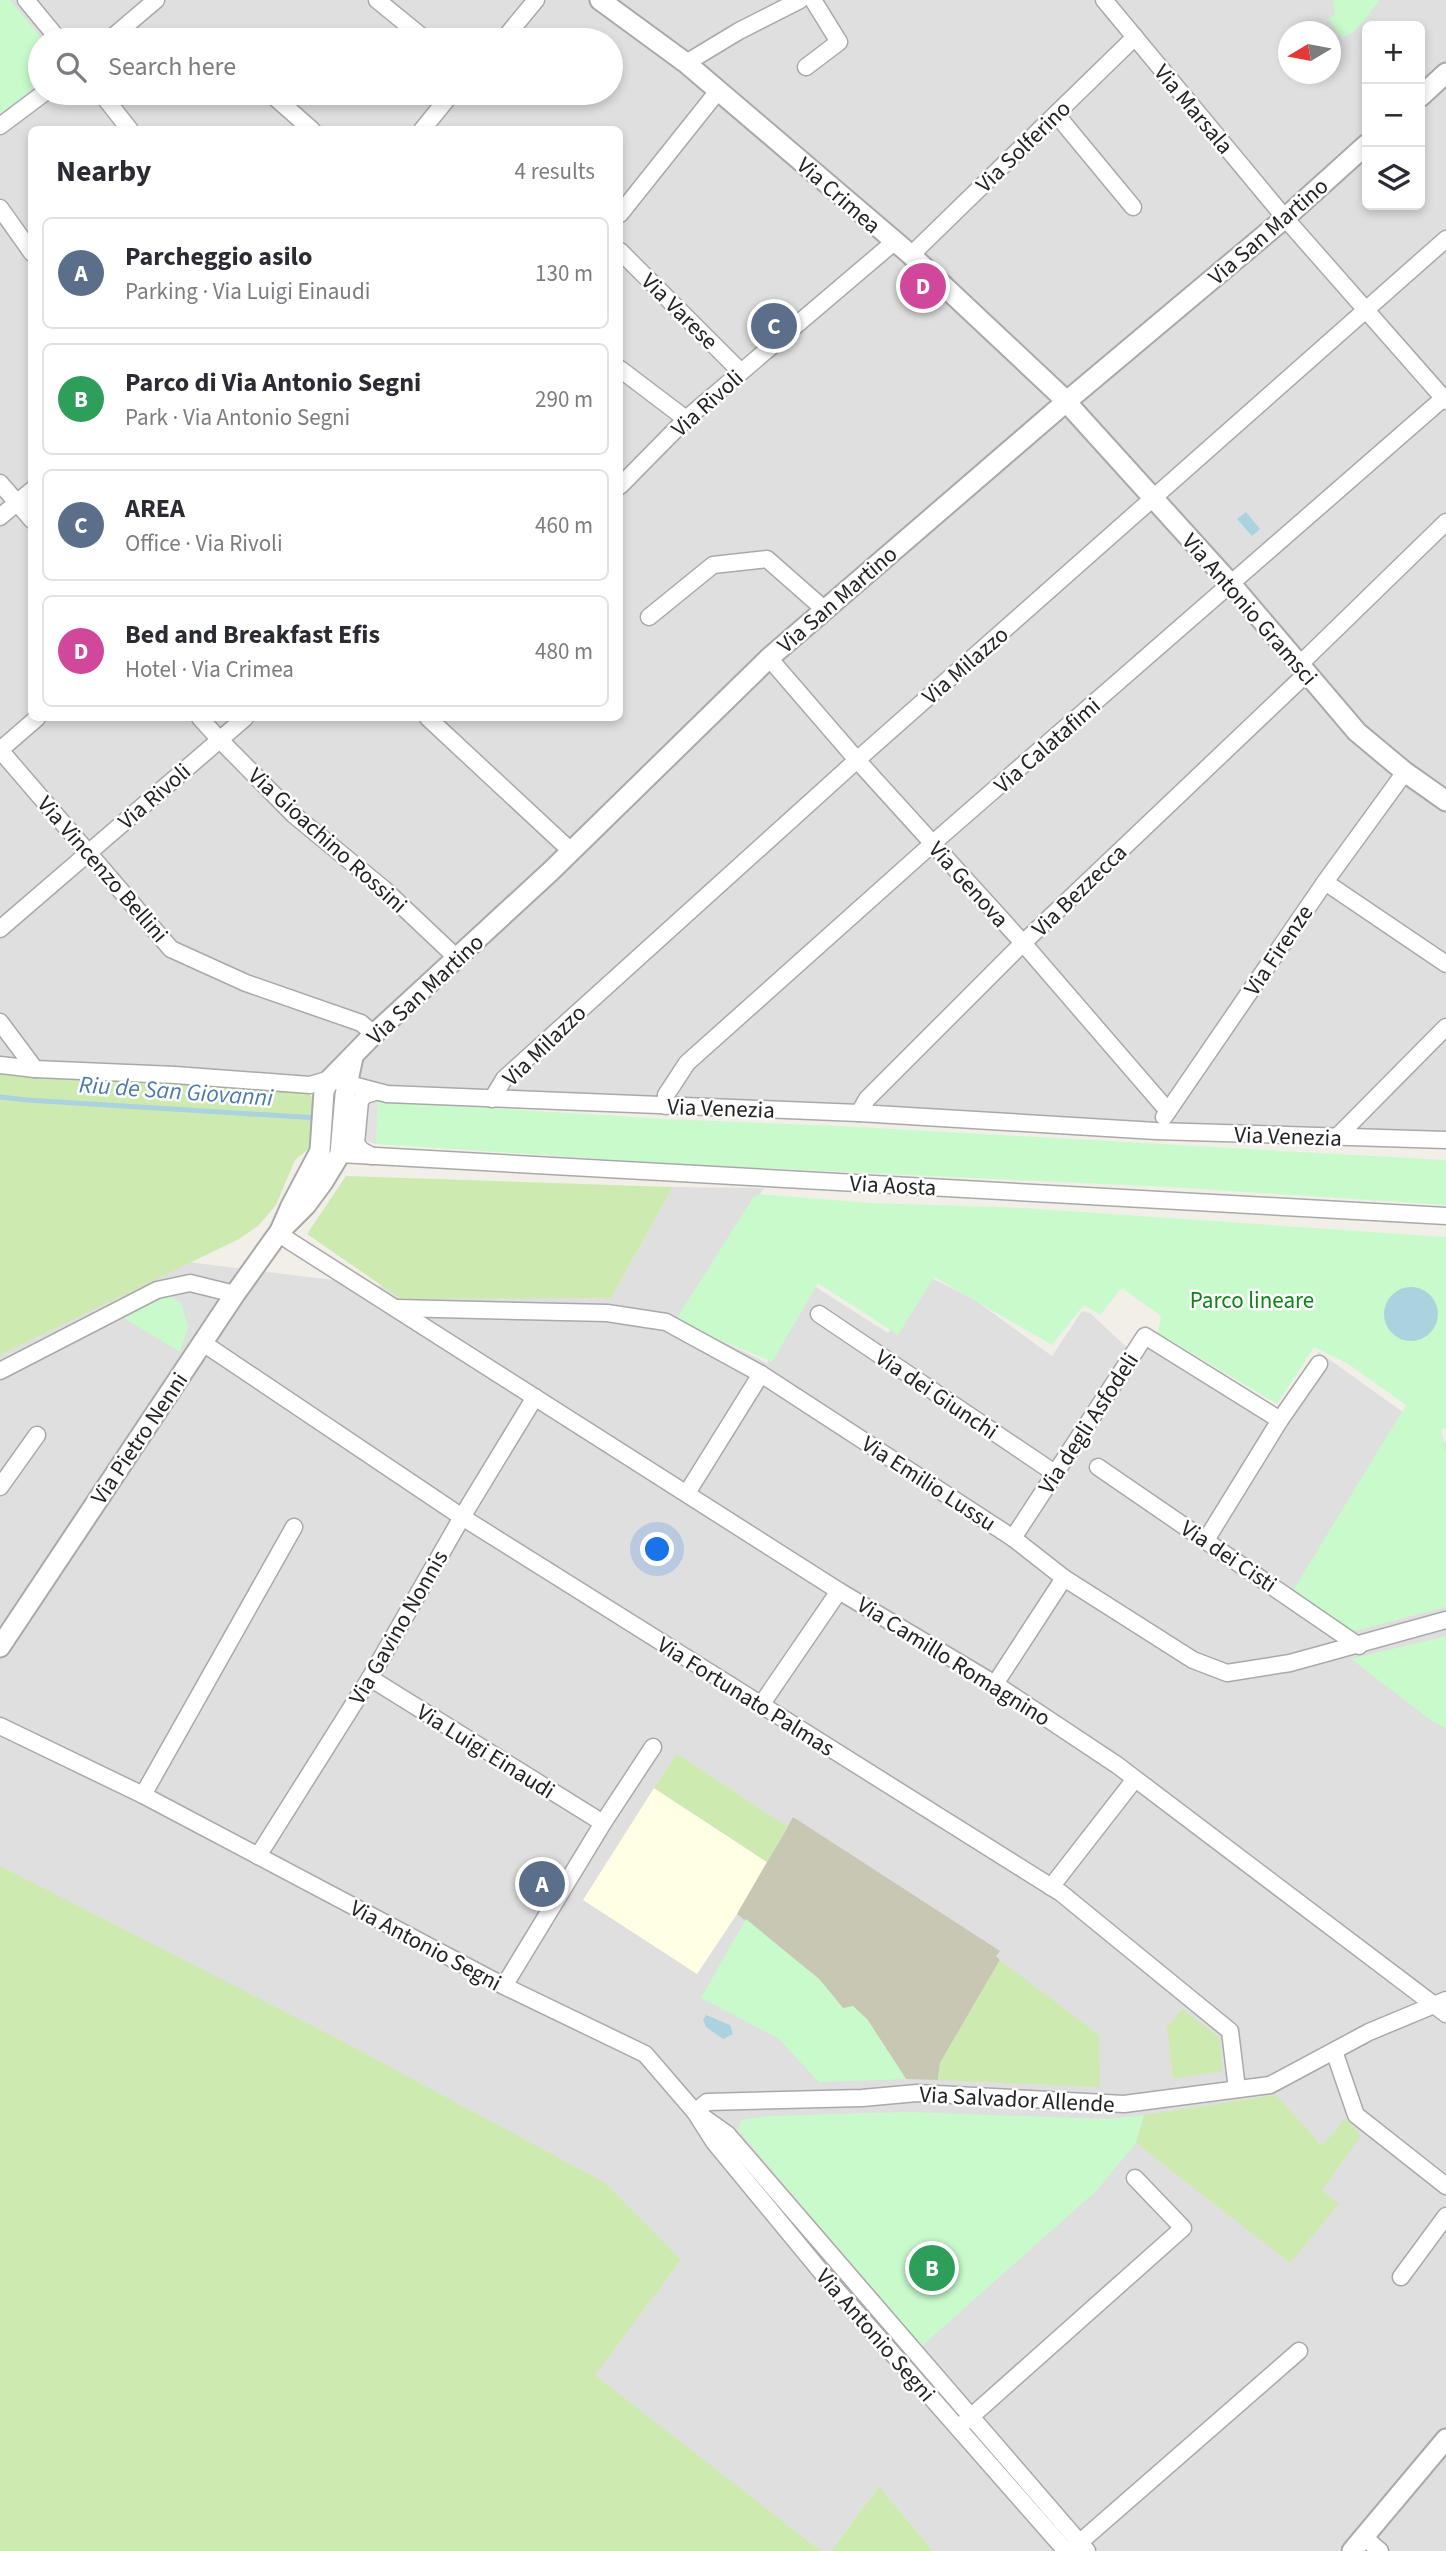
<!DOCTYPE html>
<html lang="en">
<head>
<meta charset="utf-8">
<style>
  body { margin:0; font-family:"Source Sans 3",sans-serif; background:#f7f7f7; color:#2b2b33 }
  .controls { position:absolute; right:21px; top:21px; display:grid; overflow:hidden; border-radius:10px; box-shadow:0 4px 10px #0003 }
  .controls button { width:63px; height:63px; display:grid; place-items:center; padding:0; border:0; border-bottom:2px solid #e1e1e2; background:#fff; color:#2b2b33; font:35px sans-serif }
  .compass { position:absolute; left:1278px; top:21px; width:63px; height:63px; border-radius:50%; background:#fff; box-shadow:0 4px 10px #0003; rotate:260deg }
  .you { position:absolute; left:658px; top:1550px; width:24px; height:24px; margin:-18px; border:5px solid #fff; border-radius:50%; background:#1a73e8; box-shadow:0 0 0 10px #1a73e833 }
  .badge { display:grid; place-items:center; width:46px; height:46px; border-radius:50%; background:#d40000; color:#fff; font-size:23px; font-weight:700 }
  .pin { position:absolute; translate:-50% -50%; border:4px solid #fff; box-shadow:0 2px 7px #0006 }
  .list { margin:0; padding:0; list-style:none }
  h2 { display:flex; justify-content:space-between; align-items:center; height:91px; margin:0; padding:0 28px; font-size:30px }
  h2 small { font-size:23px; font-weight:400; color:#7c7c81 }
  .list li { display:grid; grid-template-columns:46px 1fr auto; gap:21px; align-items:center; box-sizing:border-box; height:112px; margin:0 14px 14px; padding:0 14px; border:2px solid #e1e1e2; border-radius:10px }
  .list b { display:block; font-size:26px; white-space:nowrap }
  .list p { margin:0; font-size:23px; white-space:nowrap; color:#7c7c81 }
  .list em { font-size:23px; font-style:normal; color:#7c7c81 }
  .icon { flex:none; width:38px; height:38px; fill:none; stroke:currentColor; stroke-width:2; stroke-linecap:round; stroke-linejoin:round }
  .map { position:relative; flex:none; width:1446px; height:2551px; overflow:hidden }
  .search { position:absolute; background:#fff; box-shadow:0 4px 10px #0003; left:28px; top:28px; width:595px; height:77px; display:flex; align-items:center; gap:18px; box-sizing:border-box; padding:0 24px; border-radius:38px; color:#7c7c81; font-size:26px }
  .panel { position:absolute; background:#fff; box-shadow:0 4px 10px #0003; left:28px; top:126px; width:595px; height:595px; border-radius:10px }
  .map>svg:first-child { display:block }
  .residential { fill:#e0dfdf; fill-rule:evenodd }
  .education { fill:#ffffe5 }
  .construction { fill:#c7c7b4 }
  .grass { fill:#cdebb0 }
  .park { fill:#c8facc }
  .parking { fill:#e2e2e2 }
  .water { fill:#aad3df }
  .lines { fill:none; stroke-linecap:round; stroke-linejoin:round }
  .stream { stroke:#aad3df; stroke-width:5 }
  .minor-casing { stroke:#a9a9a9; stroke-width:19 }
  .tertiary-casing { stroke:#a9a9a9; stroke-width:23 }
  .minor { stroke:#fff; stroke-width:16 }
  .tertiary { stroke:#fff; stroke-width:19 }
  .labels { text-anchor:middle; stroke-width:5; stroke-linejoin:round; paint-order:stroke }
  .street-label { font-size:23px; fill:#222; stroke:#fff }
  .park-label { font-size:23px; fill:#0c8416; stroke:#fff }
  .water-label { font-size:24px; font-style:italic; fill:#4a7aab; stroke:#fff }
</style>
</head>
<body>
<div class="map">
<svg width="1446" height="2551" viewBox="0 0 1446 2551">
  <rect width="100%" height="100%" fill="#f2efe9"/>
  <g class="residential">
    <path d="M0,0H1446V1142L487,1100L333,1081L309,1094L31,1073L0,1067ZM1367,26H1420V205H1367ZM1288,32H1330V74H1288ZM40,40H611V93H40ZM32,130H620V718H32Z"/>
    <path d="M673,1187L764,1188L679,1320L767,1363L811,1284L888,1333L929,1277L972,1298L1052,1356L1082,1311L1090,1313L1133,1353L1152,1333L1277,1412L1319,1352L1446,1443V2551H933L879,2486L831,2551H821L594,2375L681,2260L0,1866V1355L188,1262L390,1287L611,1298Z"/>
  </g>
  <path class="education" d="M654,1788L767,1862L737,1914L697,1974L583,1900Z"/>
  <path class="construction" d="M793,1817L1000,1951L996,1956L1000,1960L940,2063L938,2080L906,2079L867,2019L843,2008L819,1979L737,1914Z"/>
  <g class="grass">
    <path d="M0,1067L155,1082L309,1094L314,1100L312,1146L295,1160L276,1205L258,1226L239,1239L0,1355Z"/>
    <path d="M346,1176L673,1187L611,1298L401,1299L307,1234Z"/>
    <path d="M677,1754L788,1827L767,1862L654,1788Z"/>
    <path d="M0,1866L340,2040L607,2184L681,2260L595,2375L821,2551H0Z"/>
    <path d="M1000,1960L1099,2035L1100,2087L938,2080L940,2063Z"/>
    <path d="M1183,2009L1220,2038L1223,2071L1173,2079L1167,2027Z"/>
    <path d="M1276,2095L1322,2146L1346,2118L1361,2136L1322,2190L1339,2204L1290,2263L1136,2143L1144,2115Z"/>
    <path d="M879,2486L933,2551H831Z"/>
  </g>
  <g class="park">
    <path d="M0,0H10L43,40H40V83L0,114Z"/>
    <path d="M1333,0H1380L1355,31L1342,38L1328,19L1335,14Z"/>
    <path d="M378,1101L665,1119L840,1126L1446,1160V1205L1169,1187L695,1165L376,1144Z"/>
    <path d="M760,1194L870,1203L1024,1208L1446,1237V1428L1441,1430L1446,1451V1607L1351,1632L1294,1589L1406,1405L1350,1365L1314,1347L1277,1404L1158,1333L1161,1316L1122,1288L1100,1315L1084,1305L1052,1345L934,1277L898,1335L818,1283L772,1362L675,1321L753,1198Z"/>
    <path d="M168,1295L181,1303L188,1327L180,1352L122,1317L155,1297Z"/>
    <path d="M1446,1636V1728L1432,1721L1351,1659Z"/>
    <path d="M746,1919L819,1979L843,2008L853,2006L867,2019L906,2079L819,2082L778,2038L701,1998Z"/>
    <path d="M907,2112L1107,2119L1144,2115L1136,2143L1097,2190L922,2346L738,2130L741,2120L767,2116Z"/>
  </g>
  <path class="parking" d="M370,1101H378L376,1144L364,1140L366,1105Z"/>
  <g class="water">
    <path d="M1246,512L1260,529L1252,536L1237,519Z"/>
    <circle cx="1411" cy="1314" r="27"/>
    <path d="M706,2015L730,2025L733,2034L723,2039L706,2027L703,2020Z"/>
  </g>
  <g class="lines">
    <path class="stream" d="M0,1097L27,1100L318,1118"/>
    <g class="minor-casing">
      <g id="minor">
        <path d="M26,0L59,40"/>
        <path d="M377,0L426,40"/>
        <path d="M1104,0L1285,218L1446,401"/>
        <path d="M109,40L156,0"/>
        <path d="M503,40L536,0"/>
        <path d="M686,63L739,31L800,0"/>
        <path d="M806,67L839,42L813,0"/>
        <path d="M101,93L130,130"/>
        <path d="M270,93L312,130"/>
        <path d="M1056,114L1133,207"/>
        <path d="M0,126L44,93"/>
        <path d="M422,130L452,93"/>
        <path d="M0,208L32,253"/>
        <path d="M620,214L718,91"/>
        <path d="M620,251L741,372"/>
        <path d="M911,255L1135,37"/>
        <path d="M620,369L686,419"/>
        <path d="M0,483L32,520"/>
        <path d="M620,486L686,419L894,242"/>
        <path d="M0,517L32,490"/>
        <path d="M649,617L713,565L767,559L825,610"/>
        <path d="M769,658L857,760L1023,943L1168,1111"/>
        <path d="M1299,665L1446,522"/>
        <path d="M200,718L219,739L294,815L385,890L458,959"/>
        <path d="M428,718L571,851"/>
        <path d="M0,750L171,949L246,983L361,1023L374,1034"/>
        <path d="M0,750L37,718"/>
        <path d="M1325,882L1446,964"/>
        <path d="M0,929L245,718"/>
        <path d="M0,1022L35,1069"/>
        <path d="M0,1065L35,1069L175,1075L310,1085L330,1079L387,1094L859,1113L1156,1131L1446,1140"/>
        <path d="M492,1099L504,1079L857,760L1446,239"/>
        <path d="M666,1106V1095L687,1063L940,837L1446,396"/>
        <path d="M859,1113L867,1099L1023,943L1306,674"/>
        <path d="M1164,1117L1325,882L1405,772"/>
        <path d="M1337,1137L1446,1027"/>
        <path d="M340,1154L1446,1216"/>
        <path d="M372,1156L361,1150L356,1143L360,1101L365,1095L375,1092"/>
        <path d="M280,1231L288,1240L839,1591L995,1684L1117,1765L1446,2014"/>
        <path d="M396,1308L607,1313L666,1322L761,1374L1013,1538L1064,1578L1193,1660L1227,1673L1290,1663L1446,1620"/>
        <path d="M819,1314L1056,1474"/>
        <path d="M203,1343L462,1517L1061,1893L1230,2031L1237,2089"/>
        <path d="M0,1371L157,1290L190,1283L235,1294"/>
        <path d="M1098,1467L1359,1646"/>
        <path d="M0,1487L37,1435"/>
        <path d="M687,1493L761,1374"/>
        <path d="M1013,1538L1145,1336L1280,1420"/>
        <path d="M1206,1540L1280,1420L1319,1364"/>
        <path d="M370,1678L603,1823"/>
        <path d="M995,1684L1064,1578"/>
        <path d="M761,1705L839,1591"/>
        <path d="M0,1726L143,1795L504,1986L645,2054L695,2112L714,2142L827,2279L1066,2551"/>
        <path d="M143,1795L294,1527"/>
        <path d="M258,1856L370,1678L462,1517L535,1397"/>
        <path d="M1051,1887L1135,1779"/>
        <path d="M504,1986L603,1823L653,1747"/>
        <path d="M1334,2051L1356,2115L1446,2186"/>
        <path d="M695,2112L707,2102L862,2098L917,2093L1124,2104L1270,2085L1369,2032L1446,2000"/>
        <path d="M703,2117L727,2134L1087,2551"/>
        <path d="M1401,2277L1446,2216"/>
        <path d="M965,2422L1183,2228L1135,2178"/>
        <path d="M1364,2537L1380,2551"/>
        <path d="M1071,2550L1299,2351"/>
      </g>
    </g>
    <g class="tertiary-casing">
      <g id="tertiary">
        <path d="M600,0L686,63L911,255L1060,395L1231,584L1357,732L1405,772L1446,801"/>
        <path d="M1420,97L1446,73"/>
        <path d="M280,1231L291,1206L320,1151L324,1091L330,1079L374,1034L551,871L769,658L1067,401L1285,218L1367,144"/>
        <path d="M0,1647L235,1294L280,1231L306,1205L323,1182L340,1154L345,1095L353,1057"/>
        <path d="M1352,2551L1446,2439"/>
      </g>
    </g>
    <use href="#minor" class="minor"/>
    <use href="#tertiary" class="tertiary"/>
  </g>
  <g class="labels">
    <g class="street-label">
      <text transform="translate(1194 109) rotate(50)" y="8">Via Marsala</text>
      <text transform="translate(1023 146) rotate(-44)" y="8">Via Solferino</text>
      <text transform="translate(839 195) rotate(41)" y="8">Via Crimea</text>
      <text transform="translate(1268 231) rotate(-41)" y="8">Via San Martino</text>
      <text transform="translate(680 311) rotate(45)" y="8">Via Varese</text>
      <text transform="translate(707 403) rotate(-42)" y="8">Via Rivoli</text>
      <text transform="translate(837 599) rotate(-41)" y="8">Via San Martino</text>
      <text transform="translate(1250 609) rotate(49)" y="8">Via Antonio Gramsci</text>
      <text transform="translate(965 665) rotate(-41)" y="8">Via Milazzo</text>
      <text transform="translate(1047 745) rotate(-41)" y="8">Via Calatafimi</text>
      <text transform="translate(154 796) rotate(-41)" y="8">Via Rivoli</text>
      <text transform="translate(328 840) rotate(42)" y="8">Via Gioachino Rossini</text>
      <text transform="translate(103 869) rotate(49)" y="8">Via Vincenzo Bellini</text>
      <text transform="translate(969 884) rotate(48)" y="8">Via Genova</text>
      <text transform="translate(1079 890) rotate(-44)" y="8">Via Bezzecca</text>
      <text transform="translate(1278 950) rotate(-56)" y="8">Via Firenze</text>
      <text transform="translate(425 989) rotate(-43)" y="8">Via San Martino</text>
      <text transform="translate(544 1045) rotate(-44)" y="8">Via Milazzo</text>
      <text transform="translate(721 1108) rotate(2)" y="8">Via Venezia</text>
      <text transform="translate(1288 1136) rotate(2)" y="8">Via Venezia</text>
      <text transform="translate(893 1185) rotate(3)" y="8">Via Aosta</text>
      <text transform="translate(937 1394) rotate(34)" y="8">Via dei Giunchi</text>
      <text transform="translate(1088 1423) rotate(-57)" y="8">Via degli Asfodeli</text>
      <text transform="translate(139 1438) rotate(-56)" y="8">Via Pietro Nenni</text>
      <text transform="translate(929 1483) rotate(33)" y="8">Via Emilio Lussu</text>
      <text transform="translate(1229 1556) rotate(34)" y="8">Via dei Cisti</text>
      <text transform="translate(398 1627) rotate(-60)" y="8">Via Gavino Nonnis</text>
      <text transform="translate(954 1661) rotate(32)" y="8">Via Camillo Romagnino</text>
      <text transform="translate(746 1696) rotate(32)" y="8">Via Fortunato Palmas</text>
      <text transform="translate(486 1751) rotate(32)" y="8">Via Luigi Einaudi</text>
      <text transform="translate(426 1945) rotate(28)" y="8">Via Antonio Segni</text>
      <text transform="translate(1017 2099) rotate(3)" y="8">Via Salvador Allende</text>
      <text transform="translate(876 2335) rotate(49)" y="8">Via Antonio Segni</text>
    </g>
    <g class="park-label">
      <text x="1252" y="1308">Parco lineare</text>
    </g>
    <g class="water-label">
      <text transform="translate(176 1091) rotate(4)" y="8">Riu de San Giovanni</text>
    </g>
  </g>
</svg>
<div class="controls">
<button>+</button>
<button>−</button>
<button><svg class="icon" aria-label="layers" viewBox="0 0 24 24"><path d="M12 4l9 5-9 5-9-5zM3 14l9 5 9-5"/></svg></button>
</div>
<svg class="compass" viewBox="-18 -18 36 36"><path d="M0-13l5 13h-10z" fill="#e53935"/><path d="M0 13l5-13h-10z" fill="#7c7c81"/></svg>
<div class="you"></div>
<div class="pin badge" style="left:542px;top:1884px;background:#5c6f8a">A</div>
<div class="pin badge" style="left:932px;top:2268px;background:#2e9e5b">B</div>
<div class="pin badge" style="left:774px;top:326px;background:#5c6f8a">C</div>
<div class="pin badge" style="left:923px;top:286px;background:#d1479c">D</div>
<div class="search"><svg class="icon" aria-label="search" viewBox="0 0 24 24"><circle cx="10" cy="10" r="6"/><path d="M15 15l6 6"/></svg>Search here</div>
<section class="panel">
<h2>Nearby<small>4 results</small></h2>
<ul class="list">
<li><span class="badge" style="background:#5c6f8a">A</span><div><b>Parcheggio asilo</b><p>Parking · Via Luigi Einaudi</p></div><em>130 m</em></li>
<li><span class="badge" style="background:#2e9e5b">B</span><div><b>Parco di Via Antonio Segni</b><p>Park · Via Antonio Segni</p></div><em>290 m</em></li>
<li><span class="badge" style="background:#5c6f8a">C</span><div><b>AREA</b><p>Office · Via Rivoli</p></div><em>460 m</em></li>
<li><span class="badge" style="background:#d1479c">D</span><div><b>Bed and Breakfast Efis</b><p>Hotel · Via Crimea</p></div><em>480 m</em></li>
</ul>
</section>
</div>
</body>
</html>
